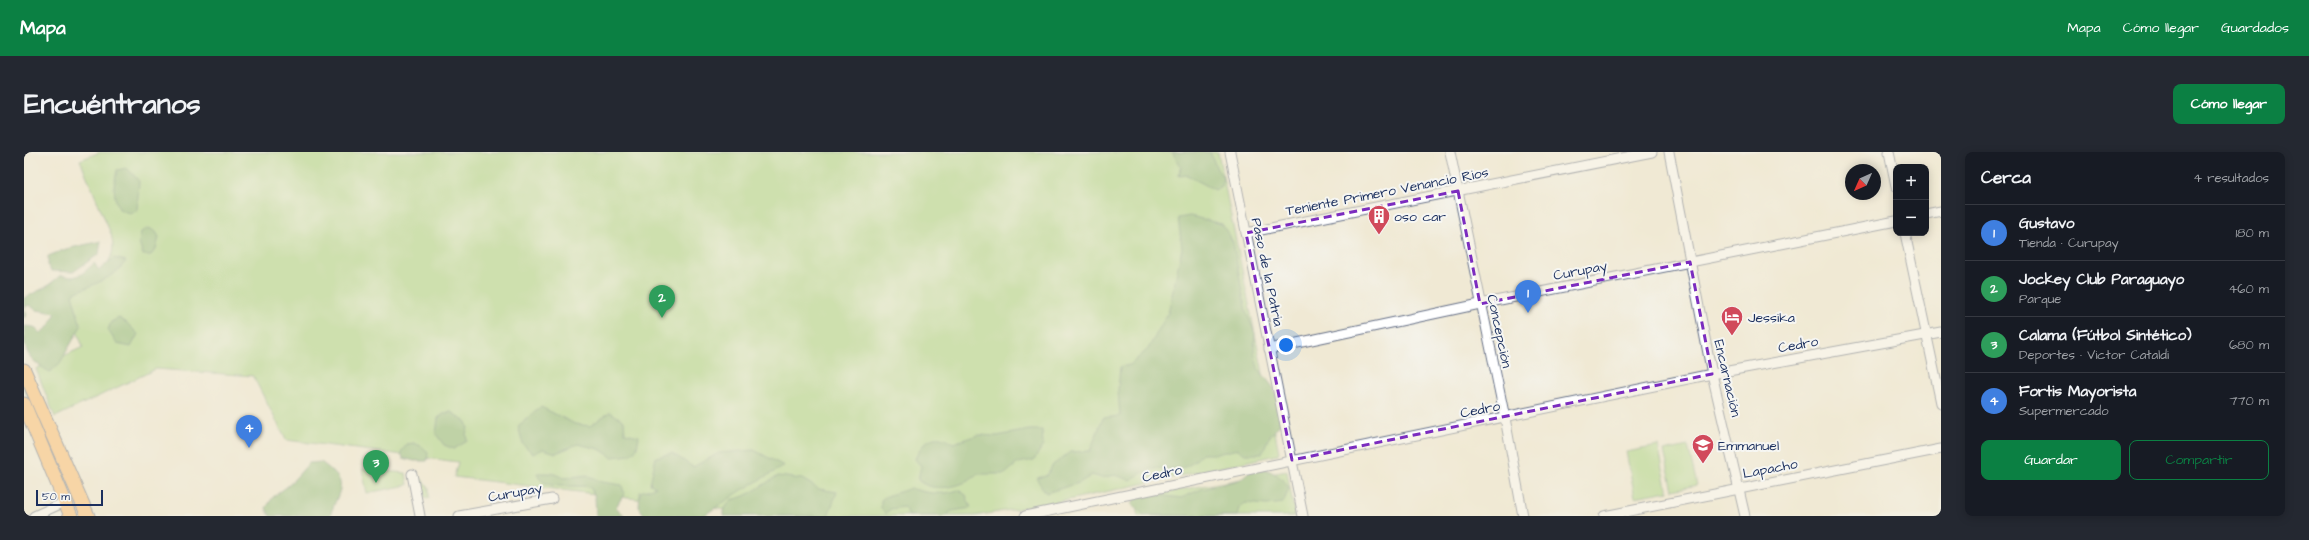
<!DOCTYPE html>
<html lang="es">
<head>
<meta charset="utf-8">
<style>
  body { margin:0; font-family:"Architects Daughter",sans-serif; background:#242831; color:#f1f3f6 }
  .controls { position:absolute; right:12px; top:12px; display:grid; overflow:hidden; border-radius:8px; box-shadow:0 2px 10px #0003 }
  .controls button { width:36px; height:36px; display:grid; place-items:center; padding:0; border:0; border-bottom:1px solid #363941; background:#171b24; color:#f1f3f6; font:20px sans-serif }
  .compass { position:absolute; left:1821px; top:12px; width:36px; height:36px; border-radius:50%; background:#171b24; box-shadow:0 2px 10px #0003; rotate:225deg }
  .scale { position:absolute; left:12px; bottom:10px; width:67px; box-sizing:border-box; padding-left:4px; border:2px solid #1b2f5e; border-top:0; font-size:11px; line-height:14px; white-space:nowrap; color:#1b2f5e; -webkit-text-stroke:3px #f6f6f2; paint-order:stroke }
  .you { position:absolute; left:1262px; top:193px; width:14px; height:14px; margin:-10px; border:3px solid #fff; border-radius:50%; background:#1a73e8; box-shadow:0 0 0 6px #1a73e833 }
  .badge { display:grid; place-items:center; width:26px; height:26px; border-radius:50%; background:#0b8043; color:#fff; font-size:13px; font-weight:700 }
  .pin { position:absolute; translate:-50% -33px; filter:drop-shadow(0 1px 2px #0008) }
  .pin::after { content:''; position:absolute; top:21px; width:14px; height:12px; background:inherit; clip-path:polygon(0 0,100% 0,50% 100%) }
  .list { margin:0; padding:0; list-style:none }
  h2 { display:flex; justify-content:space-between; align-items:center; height:52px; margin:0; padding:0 16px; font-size:17px }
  h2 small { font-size:13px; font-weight:400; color:#9ea1a6 }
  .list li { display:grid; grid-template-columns:26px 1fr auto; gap:12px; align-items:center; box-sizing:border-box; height:56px; padding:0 16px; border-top:1px solid #363941 }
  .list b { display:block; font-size:15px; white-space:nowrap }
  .list p { margin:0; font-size:13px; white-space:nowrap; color:#9ea1a6 }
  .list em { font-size:13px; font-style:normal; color:#9ea1a6 }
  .actions { display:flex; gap:8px; padding:12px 16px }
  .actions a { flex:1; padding:9px 0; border:1px solid #0b8043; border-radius:8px; text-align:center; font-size:14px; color:#0b8043 }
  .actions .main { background:#0b8043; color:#fff }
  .map { position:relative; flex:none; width:1917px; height:364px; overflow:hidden; border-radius:8px }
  header { display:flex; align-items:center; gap:24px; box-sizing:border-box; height:56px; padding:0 20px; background:#0b8043; color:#fff }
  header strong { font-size:19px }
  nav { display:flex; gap:22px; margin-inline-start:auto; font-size:14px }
  .intro { display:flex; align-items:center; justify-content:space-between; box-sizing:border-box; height:96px; padding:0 24px }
  h1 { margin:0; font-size:28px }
  .button { padding:10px 18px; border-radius:8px; background:#0b8043; color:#fff; font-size:14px; font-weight:700 }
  main { display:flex; gap:24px; padding:0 24px }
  aside { flex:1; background:#171b24; border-radius:8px; box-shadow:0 2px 10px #0003 }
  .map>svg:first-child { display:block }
  .green { fill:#a5d482; stroke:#608270 }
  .forest { fill:#84b670; stroke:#507267 }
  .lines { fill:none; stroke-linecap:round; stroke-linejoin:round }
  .minor-casing { stroke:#667087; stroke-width:11 }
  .highway-casing { stroke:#667087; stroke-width:15 }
  .minor { stroke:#fff; stroke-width:9 }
  .highway { stroke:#febc70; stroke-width:13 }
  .marked { fill:none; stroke:#7b2cbf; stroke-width:3; stroke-dasharray:8 5; stroke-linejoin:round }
  .labels { text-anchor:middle; stroke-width:4; stroke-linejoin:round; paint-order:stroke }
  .street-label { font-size:14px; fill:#1b2f5e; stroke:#f6f6f2 }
  .poi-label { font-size:14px; fill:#1b2f5e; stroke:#f6f6f2; text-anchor:start }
</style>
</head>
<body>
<header>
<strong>Mapa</strong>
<nav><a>Mapa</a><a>Cómo llegar</a><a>Guardados</a></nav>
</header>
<div class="intro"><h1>Encuéntranos</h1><a class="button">Cómo llegar</a></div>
<main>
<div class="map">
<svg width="1917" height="364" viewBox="0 0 1917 364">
  <rect width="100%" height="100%" fill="#f6f6f2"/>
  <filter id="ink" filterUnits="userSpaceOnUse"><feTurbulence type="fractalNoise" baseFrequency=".025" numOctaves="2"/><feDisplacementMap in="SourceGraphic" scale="8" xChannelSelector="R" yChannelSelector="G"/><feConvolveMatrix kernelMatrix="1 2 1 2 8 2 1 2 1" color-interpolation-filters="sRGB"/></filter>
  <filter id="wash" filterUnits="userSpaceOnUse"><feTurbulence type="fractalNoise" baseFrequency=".012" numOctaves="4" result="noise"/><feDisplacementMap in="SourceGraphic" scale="16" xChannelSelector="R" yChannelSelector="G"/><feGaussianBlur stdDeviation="0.9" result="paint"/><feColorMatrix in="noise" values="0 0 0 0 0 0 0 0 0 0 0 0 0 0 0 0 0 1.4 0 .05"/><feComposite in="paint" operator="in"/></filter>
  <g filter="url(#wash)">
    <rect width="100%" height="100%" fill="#f0e9d4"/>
    <g class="green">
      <path d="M76,0H1194L1255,300L1253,303L1044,348L951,364H754L430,325L434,310L262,288L229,224L132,217L31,265L12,217L59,195L37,136C64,123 97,119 87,82L56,8Z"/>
      <path d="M0,231L46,337L45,338L0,236Z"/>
      <path d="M1634,294L1644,339L1611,345L1602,300Z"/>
      <path d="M1664,294L1673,333L1649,338L1640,299Z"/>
      <path d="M338,317L382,321L384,333L343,341Z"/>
      <path d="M1263,319L1271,364H1114L1110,346Z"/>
      <path d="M395,324L405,336V347L399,344L392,328Z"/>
    </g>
    <g class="forest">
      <path d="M1148,0H1186L1193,17L1199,25L1197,35L1191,38L1163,23L1155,24L1157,15Z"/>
      <path d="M103,16L115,29L113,59L105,61L95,57L91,46L90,34L93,18Z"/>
      <path d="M1166,64L1198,72L1209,90L1222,159L1231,181L1230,199L1234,216L1249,235L1260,267L1244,287L1238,302H1221L1214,297L1192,302H1178C1158,323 1154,314 1129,317C1122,318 1113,324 1106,328L1091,323L1078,326L1068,323L1055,331L1022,341L1012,326L1022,324L1029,313L1046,300L1066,299L1079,266L1096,264L1094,238L1096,215L1106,213L1124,197L1144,161L1158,96L1154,66Z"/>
      <path d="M125,76L132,80L135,85L132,97L127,103H119L115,90L117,80Z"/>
      <path d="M77,89L75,102L49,120L27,119L24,114V104L42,97Z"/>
      <path d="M90,106L102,109C88,128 67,133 48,142L57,174L36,211L26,220C3,207 0,200 0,174L10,175L16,181L24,175L32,161L12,158L5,153L0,156L3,162L0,166V146L22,135L37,123C53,128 59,122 70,111L75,118Z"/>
      <path d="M95,166L103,171L114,182L107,195L93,192L84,178L87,170Z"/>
      <path d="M517,255L551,272L566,274L586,260L600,269L601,281L615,284L613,296L607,303L588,305L575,297L554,292L532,301L519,297L509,302L499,292L494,274Z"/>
      <path d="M427,260L442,270L444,276L442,282L443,289L430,297L420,293L412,282L414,266L421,261Z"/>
      <path d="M1005,278H1018L1019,293L1010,308L994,311L981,322H954C940,335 909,342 894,328L897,314L891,307C900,287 910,280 929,291L954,283L973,284Z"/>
      <path d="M390,291L399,295L404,301L403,309H390L379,306L377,300L383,292Z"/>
      <path d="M730,298L760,314L718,338L679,364H621L615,355L616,340L632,335L626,332L632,305L648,301L669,315L695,301Z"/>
      <path d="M297,310C327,332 316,334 306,364H246L242,356L249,345L265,333L285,311Z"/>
      <path d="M1242,317C1252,322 1260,326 1265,337L1259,351L1243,353L1221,351L1216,356L1214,364L1120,363L1108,352L1111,345L1134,343L1157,346L1178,337L1215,328L1227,318Z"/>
      <path d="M513,321H528L540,326L563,323L578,330L598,333L600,342L592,355L600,364H572L571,345L566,335C551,332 517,340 513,321Z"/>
      <path d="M754,324L778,327L795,337L813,340L804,364H699V359L707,348C727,344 737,333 754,324Z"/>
      <path d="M886,336C902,341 918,344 934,338L942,343L947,356L928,359L921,364H885L880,355L866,357L862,362L857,357V348C865,341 877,341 886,336Z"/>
    </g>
  </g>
  <g filter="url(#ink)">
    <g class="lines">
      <g class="minor-casing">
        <g id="minor">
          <path d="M1206,0L1279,364"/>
          <path d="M1426,0L1481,266L1499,364"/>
          <path d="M1645,0L1688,222L1721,364"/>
          <path d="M1865,0L1872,34"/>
          <path d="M1902,62L1917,59"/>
          <path d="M1222,81L1628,0"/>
          <path d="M1881,81L1917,251"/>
          <path d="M1245,197L1456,152L1872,69"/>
          <path d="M388,322L396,364"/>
          <path d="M10,364L41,350"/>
          <path d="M435,364L528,347"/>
          <path d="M1001,364L1688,222L1917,180"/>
          <path d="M1580,364L1917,297"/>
        </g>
      </g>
      <g class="highway-casing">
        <g id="highway">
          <path d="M0,218L64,364"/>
          <path d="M0,252L47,364"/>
        </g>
      </g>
      <use href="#minor" class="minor"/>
      <use href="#highway" class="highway"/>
    </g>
  </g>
  <path d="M0 0H1917V364H0ZM1434,39L1456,152L1666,110L1688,222L1268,308L1222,81Z" fill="#f0e9d4" fill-opacity=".55" fill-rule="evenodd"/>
  <path class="marked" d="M1434,39L1456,152L1666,110L1688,222L1268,308L1222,81Z"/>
  <defs>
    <g id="building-pin" transform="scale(1.15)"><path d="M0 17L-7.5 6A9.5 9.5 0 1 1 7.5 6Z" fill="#d1495b" stroke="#f6f6f2"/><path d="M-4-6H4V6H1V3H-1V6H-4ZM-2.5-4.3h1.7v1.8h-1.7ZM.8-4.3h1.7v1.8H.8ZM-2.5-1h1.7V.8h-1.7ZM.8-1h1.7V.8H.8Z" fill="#fff"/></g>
    <g id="hotel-pin" transform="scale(1.15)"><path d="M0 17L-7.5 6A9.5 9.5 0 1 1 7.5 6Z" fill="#d1495b" stroke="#f6f6f2"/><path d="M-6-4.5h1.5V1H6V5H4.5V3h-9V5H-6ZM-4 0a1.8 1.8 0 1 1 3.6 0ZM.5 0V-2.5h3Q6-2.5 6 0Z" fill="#fff"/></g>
    <g id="school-pin" transform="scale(1.15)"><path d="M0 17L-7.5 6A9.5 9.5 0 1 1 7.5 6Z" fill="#d1495b" stroke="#f6f6f2"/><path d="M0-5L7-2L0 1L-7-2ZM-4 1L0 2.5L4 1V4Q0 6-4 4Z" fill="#fff"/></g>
  </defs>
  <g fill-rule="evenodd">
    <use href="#building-pin" x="1355" y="64"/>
    <use href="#hotel-pin" x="1708" y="165"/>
    <use href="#school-pin" x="1679" y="293"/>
  </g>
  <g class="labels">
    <g class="street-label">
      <text transform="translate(1363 39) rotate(-11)" y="5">Teniente Primero Venancio Rios</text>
      <text transform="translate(1556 118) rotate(-11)" y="5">Curupay</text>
      <text transform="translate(1244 120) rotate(78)" y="5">Paso de la Patria</text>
      <text transform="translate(1476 179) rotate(78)" y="5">Concepción</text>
      <text transform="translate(1774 192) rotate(-10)" y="5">Cedro</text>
      <text transform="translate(1704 226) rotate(77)" y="5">Encarnación</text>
      <text transform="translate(1456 257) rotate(-11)" y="5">Cedro</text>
      <text transform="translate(1746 316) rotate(-11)" y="5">Lapacho</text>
      <text transform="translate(1138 321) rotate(-12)" y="5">Cedro</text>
      <text transform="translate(491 340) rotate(-10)" y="5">Curupay</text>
    </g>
    <g class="poi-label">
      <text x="1370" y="69">oso car</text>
      <text x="1724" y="170">Jessika</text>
      <text x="1694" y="298">Emmanuel</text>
    </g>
  </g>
</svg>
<div class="controls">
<button>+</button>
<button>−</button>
</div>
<svg class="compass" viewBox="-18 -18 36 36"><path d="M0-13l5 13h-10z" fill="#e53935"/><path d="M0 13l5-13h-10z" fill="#9ea1a6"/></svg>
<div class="scale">50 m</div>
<div class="you"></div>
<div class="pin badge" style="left:1504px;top:161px;background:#3f7fe0">1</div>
<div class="pin badge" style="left:638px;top:166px;background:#2e9e5b">2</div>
<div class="pin badge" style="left:352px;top:331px;background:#2e9e5b">3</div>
<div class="pin badge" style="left:225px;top:296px;background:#3f7fe0">4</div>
</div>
<aside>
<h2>Cerca<small>4 resultados</small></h2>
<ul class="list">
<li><span class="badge" style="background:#3f7fe0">1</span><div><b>Gustavo</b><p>Tienda · Curupay</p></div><em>180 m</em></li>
<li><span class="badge" style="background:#2e9e5b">2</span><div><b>Jockey Club Paraguayo</b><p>Parque</p></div><em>460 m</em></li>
<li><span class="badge" style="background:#2e9e5b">3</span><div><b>Calama (Fútbol Sintético)</b><p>Deportes · Victor Cataldi</p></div><em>680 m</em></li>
<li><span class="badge" style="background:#3f7fe0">4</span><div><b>Fortis Mayorista</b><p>Supermercado</p></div><em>770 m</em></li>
</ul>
<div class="actions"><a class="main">Guardar</a><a>Compartir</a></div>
</aside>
</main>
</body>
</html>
